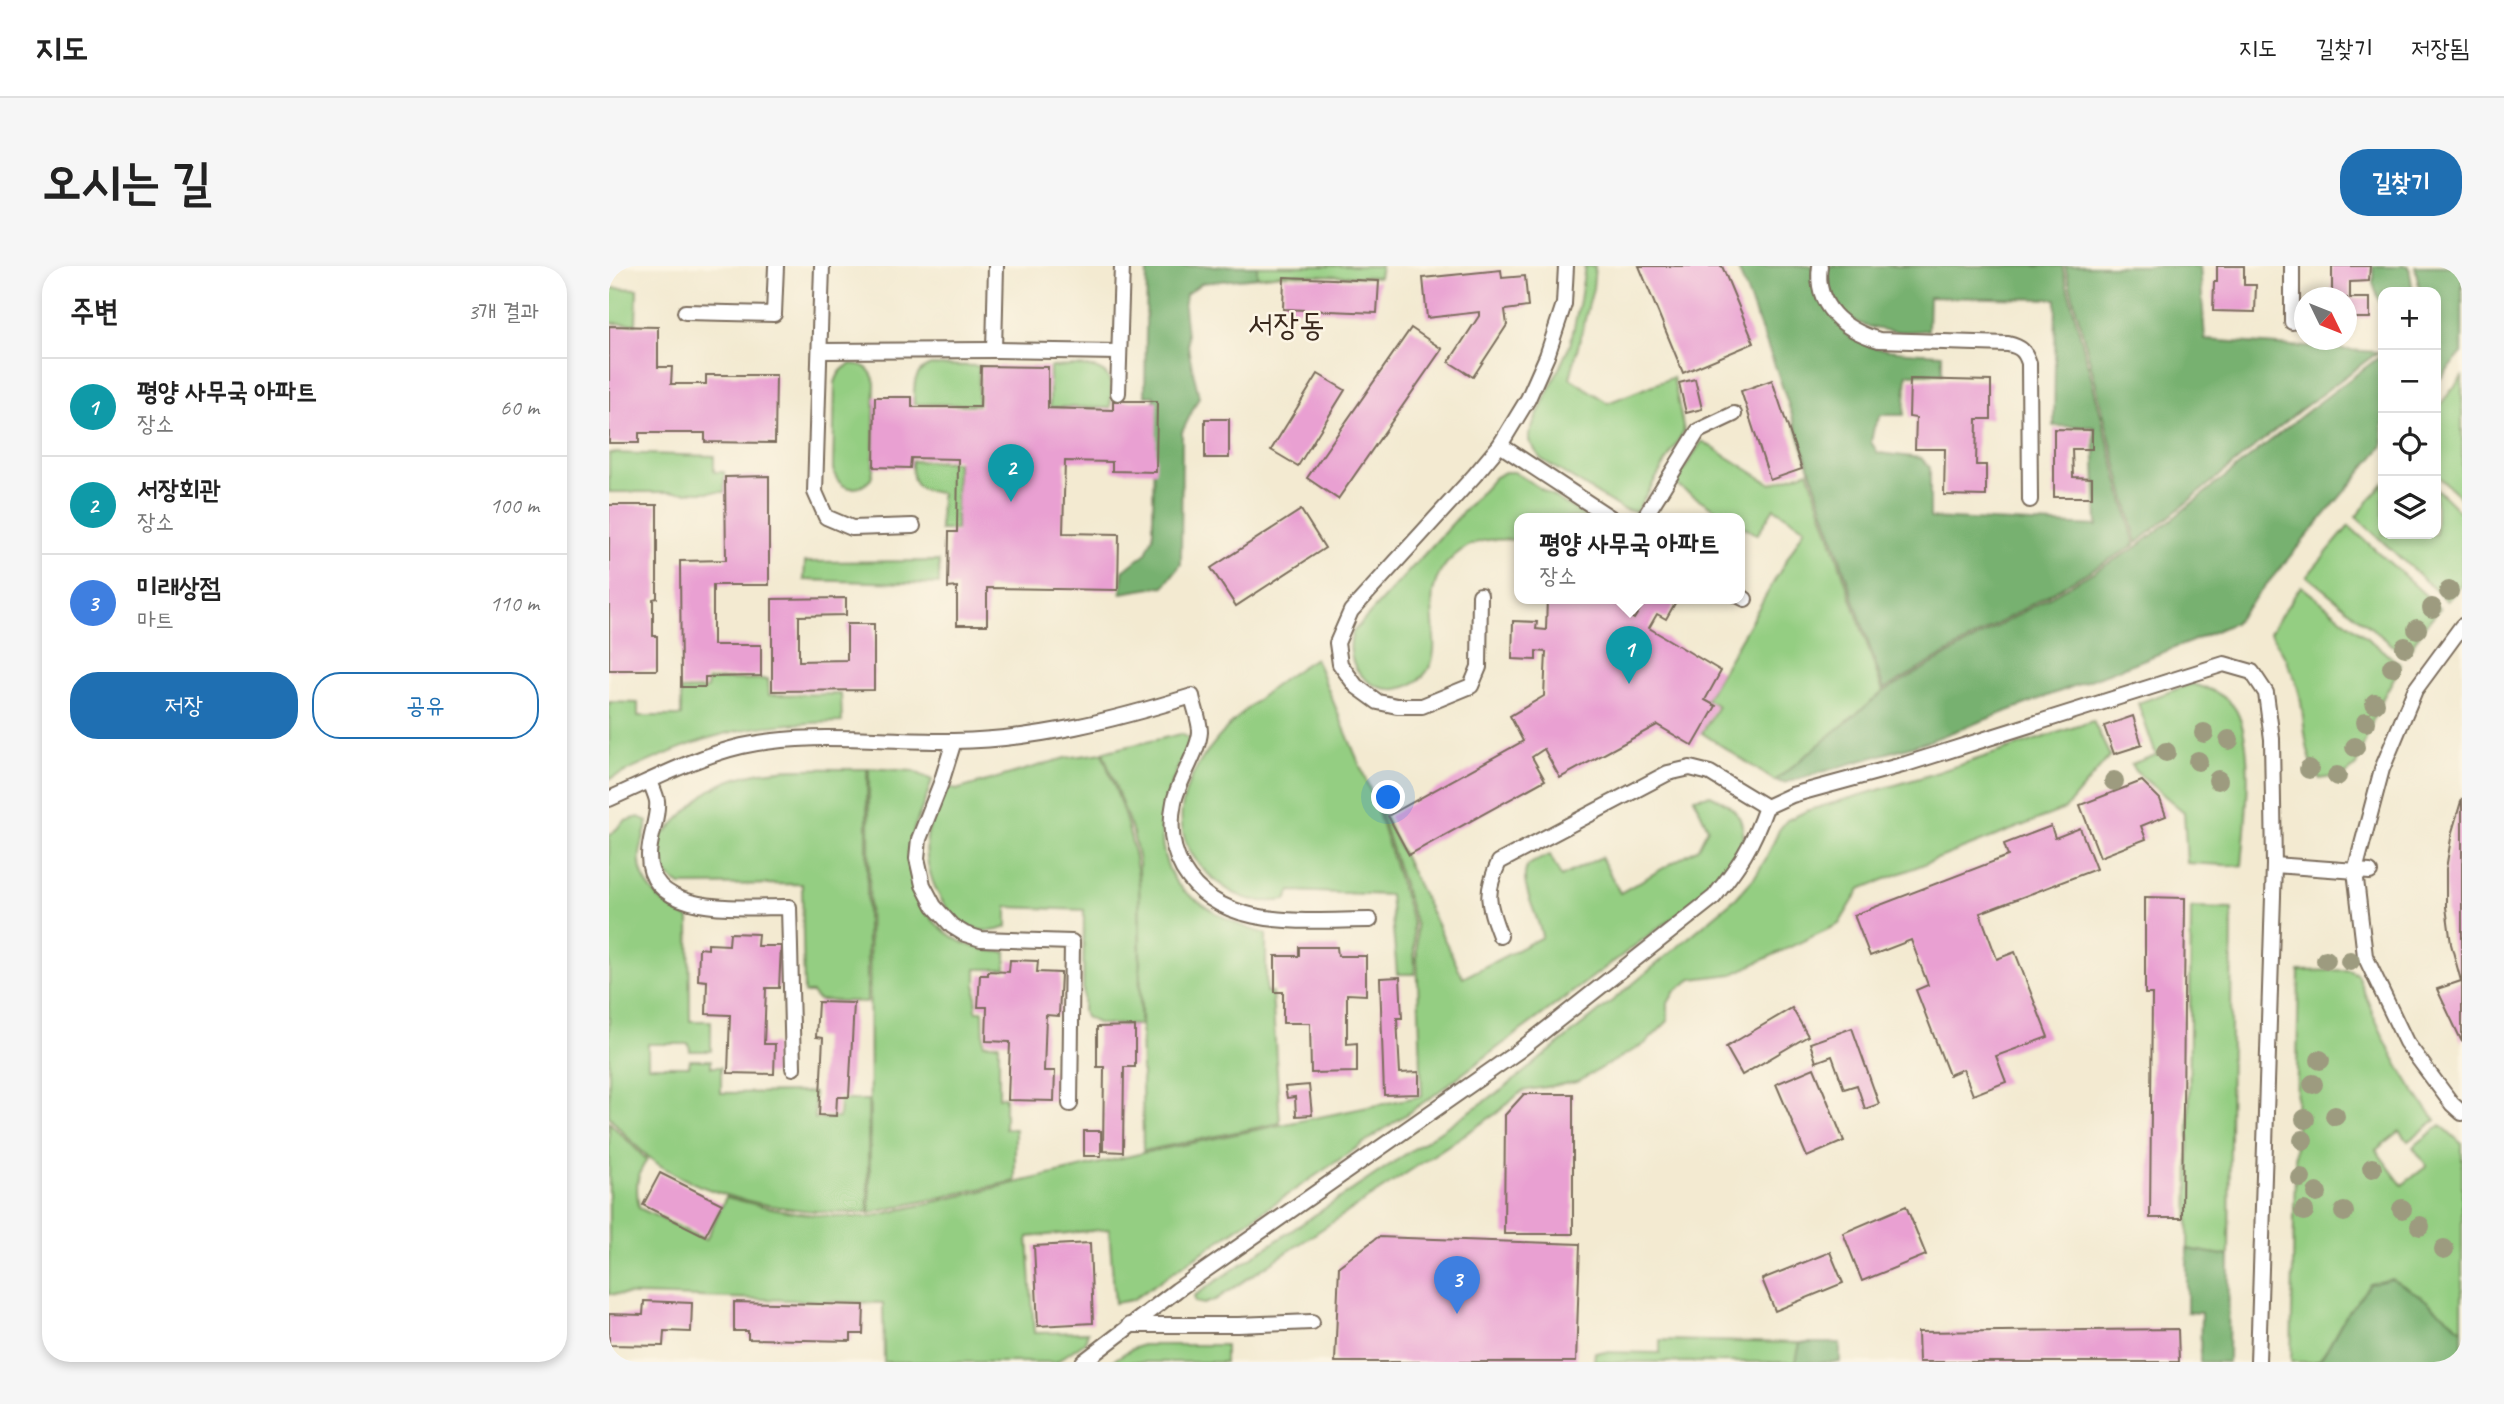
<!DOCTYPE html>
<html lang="ko">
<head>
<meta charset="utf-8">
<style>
  body { margin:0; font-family:Caveat,"Poor Story",sans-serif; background:#f6f6f6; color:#222 }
  .controls { position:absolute; right:21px; top:21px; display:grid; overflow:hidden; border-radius:14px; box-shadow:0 4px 10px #0003 }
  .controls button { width:63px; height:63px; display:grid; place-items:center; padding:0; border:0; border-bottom:2px solid #e0e0e0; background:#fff; color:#222; font:35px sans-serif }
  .compass { position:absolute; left:1685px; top:21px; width:63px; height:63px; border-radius:50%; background:#fff; box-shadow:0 4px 10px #0003; rotate:133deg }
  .you { position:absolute; left:780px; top:532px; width:24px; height:24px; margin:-18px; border:5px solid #fff; border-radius:50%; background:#1a73e8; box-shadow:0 0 0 10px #1a73e833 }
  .badge { display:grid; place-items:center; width:46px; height:46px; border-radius:50%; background:#1f6fb2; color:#fff; font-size:23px; font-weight:700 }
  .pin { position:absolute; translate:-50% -58px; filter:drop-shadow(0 2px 4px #0008) }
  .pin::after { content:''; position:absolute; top:37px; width:24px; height:21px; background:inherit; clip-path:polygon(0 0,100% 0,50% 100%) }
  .popup { position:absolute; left:905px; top:247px; width:231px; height:91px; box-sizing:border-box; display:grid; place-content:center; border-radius:14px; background:#fff; filter:drop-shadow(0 2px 5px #0005); font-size:23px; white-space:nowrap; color:#767676 }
  .popup b { font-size:26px; color:#222 }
  .popup::after { content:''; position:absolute; left:50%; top:100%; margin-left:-14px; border:14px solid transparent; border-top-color:#fff }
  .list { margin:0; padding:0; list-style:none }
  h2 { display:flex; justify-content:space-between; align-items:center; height:91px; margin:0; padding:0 28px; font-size:30px }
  h2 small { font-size:23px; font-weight:400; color:#767676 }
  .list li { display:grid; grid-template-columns:46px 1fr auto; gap:21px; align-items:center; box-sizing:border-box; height:98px; padding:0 28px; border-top:2px solid #e0e0e0 }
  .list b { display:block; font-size:26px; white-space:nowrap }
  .list p { margin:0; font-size:23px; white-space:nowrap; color:#767676 }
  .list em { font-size:23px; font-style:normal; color:#767676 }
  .actions { display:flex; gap:14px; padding:21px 28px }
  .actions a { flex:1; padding:16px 0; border:2px solid #1f6fb2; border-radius:28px; text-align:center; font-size:24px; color:#1f6fb2 }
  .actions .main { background:#1f6fb2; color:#fff }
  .icon { flex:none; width:38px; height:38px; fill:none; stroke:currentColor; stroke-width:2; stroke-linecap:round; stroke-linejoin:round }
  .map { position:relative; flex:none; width:1853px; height:1096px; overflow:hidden; border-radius:28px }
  header { display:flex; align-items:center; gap:42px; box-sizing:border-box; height:98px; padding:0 35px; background:#fff; border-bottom:2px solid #e0e0e0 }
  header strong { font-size:33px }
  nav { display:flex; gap:38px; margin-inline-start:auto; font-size:24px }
  .intro { display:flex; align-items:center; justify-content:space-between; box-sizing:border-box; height:168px; padding:0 42px }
  h1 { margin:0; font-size:49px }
  .button { padding:18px 32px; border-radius:28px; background:#1f6fb2; color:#fff; font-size:24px; font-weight:700 }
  main { display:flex; gap:42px; padding:0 42px }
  aside { flex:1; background:#fff; border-radius:28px; box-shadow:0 4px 10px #0003 }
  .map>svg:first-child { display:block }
  .green { fill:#94ce82; stroke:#687c50; stroke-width:2 }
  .forest { fill:#77b170; stroke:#596e47; stroke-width:2 }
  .building { fill:#e9a0d2 }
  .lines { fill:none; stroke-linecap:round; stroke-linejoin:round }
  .lane-casing { stroke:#7b6d5d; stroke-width:18 }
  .lane { stroke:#fff; stroke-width:14 }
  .tree { fill:#9d9b7f }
  .labels { text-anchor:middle; stroke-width:5; stroke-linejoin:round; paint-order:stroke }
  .quarter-label { font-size:32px; fill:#3b2a1e; stroke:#fcf5e5 }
</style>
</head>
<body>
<header>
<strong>지도</strong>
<nav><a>지도</a><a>길찾기</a><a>저장됨</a></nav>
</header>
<div class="intro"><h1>오시는 길</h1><a class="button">길찾기</a></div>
<main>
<aside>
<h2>주변<small>3개 결과</small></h2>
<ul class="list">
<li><span class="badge" style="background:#0f9aa8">1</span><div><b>평양 사무국 아파트</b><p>장소</p></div><em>60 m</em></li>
<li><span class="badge" style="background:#0f9aa8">2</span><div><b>서장회관</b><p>장소</p></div><em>100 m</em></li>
<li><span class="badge" style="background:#3f7fe0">3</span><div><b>미래상점</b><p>마트</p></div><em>110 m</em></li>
</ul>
<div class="actions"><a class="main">저장</a><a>공유</a></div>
</aside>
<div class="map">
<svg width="1853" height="1096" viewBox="0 0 1853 1096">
  <rect width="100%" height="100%" fill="#fcf5e5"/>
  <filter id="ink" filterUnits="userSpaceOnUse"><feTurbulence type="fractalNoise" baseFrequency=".0143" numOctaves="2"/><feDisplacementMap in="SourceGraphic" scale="14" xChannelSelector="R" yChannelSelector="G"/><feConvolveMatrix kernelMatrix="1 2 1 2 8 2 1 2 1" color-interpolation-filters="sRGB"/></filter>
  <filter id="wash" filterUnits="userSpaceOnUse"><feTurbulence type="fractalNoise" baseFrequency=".00686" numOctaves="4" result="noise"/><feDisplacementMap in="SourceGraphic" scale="28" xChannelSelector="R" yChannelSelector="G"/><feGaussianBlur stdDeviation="1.57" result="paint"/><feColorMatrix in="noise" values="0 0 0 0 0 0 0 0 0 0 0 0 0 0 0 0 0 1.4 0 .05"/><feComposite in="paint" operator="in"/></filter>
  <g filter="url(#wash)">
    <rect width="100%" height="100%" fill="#f3ead1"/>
    <g class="green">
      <path d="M648,0H772L770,11L673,8L648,11Z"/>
      <path d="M976,0H986L984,22L961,112L999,137L1064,111L1075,165L1027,246L1013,243L932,193L920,175V168L927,152L961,79L971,34Z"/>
      <path d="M0,22L28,23L27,58L0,57Z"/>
      <path d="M242,98C256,98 263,104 266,117L264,204L262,213C248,228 229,224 224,203L226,117C229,107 233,102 242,98Z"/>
      <path d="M322,99L370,100L369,139L305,138C305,121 303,105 322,99Z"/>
      <path d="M441,101C457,101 492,95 500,113C504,122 502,133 501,142L441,141Z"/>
      <path d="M1853,111V233L1827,208V144Z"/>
      <path d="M1093,175L1162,218L1199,205L1274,426L1166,515L1093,467L1109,440L1097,433L1196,262L1165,242L1148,269L1130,258V252H1120L1066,218Z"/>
      <path d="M0,187L105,190V206H115L116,226H0Z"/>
      <path d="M303,195L348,196L347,264H331L332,227C308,225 302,220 303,195Z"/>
      <path d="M896,206H905L979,252H910V274C883,273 867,271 845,290C800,329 843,378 815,409C783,443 729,411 744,366L886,211Z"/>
      <path d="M1774,217V268H1827V222L1853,248V319L1838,335L1747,251Z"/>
      <path d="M1740,260L1831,342L1815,361L1797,390L1698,310Z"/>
      <path d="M330,295V318L195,314L196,296Z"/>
      <path d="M1692,320L1792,399L1768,443L1747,500L1736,509L1711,513C1695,491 1696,457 1691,430C1685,406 1674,387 1661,366Z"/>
      <path d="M706,392L764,531L804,658L806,708H788L781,629L682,625L677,634C644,639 624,631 599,608C518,530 643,431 706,392Z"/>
      <path d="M159,413L160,429L232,428L233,456C193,457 154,458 115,468C75,478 38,497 0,513V436L29,437V450H72V424L98,423L99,414Z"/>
      <path d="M1582,418C1598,421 1618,429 1627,444C1647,481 1636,558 1633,600L1578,597L1575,546L1526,505L1522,498L1547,489L1529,437Z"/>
      <path d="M1484,455L1501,490L1456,543L1251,623L1230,658L1124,708L1083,713L1066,725L1059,737V755L1037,777L968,816L913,825L888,847L606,1034L595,1038L586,1036L585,1030L894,823L1019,722L1127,632L1145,612L1158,591L1170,564L1178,554L1200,544L1314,511Z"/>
      <path d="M572,468L583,474C561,513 538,569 565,613C572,625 586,633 598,641C616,653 635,662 657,668V726H663L671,857L534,885L530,596L524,567L494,486Z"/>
      <path d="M493,487C510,533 525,569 530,619L531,759L490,758L476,751L474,745L475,644L398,641V661C347,682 312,614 318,571C320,554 331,537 339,521L347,524L456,492Z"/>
      <path d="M260,502L304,505L323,514C316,539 303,560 299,586C298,594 301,604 303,612C314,659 351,685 397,686V703H367V745H374L375,778H390V831H396V863H406V915L261,947Z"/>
      <path d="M258,503V736L209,734L203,727H195L193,618L72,619C49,608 49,586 52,563L57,566C71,552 84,537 100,525C144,496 208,504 258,503Z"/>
      <path d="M1101,529C1113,534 1125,541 1131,553C1146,589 1109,614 1086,635L821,832L523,1034L506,1037L500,963L419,971L425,1067L479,1066L476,1076L447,1096H275L274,1037L0,1028V856L38,894C26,910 27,924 30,942L97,974L117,931C169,945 206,952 261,951L534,887L813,830L807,659L766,531L854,712L933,671C932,655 906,612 920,599C925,595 934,592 941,589L952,611L992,591L1011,627L1089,582L1099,562L1085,532Z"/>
      <path d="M30,551L39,556C36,566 32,578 31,589C28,619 56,641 80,652L81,755H102V785H81L80,778H39V800H80L81,794H102V801H112V827L205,826L206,853L230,852L231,834H259V947C190,948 104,936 46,896C28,883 14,867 0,850V570L16,555Z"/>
      <path d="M1582,642L1623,643L1620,990L1579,983Z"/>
      <path d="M1739,704L1748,708C1768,760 1790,811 1827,854L1799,875L1791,865L1767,884L1793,919L1818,900L1804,881L1832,859L1853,878V1063L1810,1029L1783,1013L1710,1094L1705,1096H1682L1690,705Z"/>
      <path d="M1051,1074L1191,1077L1187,1096H985L986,1086L1051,1087Z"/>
      <path d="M533,1079H616V1096H502L521,1084Z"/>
    </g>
    <g class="forest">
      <path d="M538,0H648V11L593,17L577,28L575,42L580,87L590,131L573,166L572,298L555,320L512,327L514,305L537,287L544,270L545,130H536Z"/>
      <path d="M1128,0H1205C1211,13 1226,56 1234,65C1254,87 1305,86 1333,88V108H1298L1295,149H1272L1265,161L1262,176L1269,187L1312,192L1321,202V252L1488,260L1485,161L1445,160L1447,33L1320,31L1319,64C1276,71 1207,58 1219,0H1453L1526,279L1275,423L1168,105Z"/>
      <path d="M1456,0H1591L1596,74L1769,86L1690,145L1528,277Z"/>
      <path d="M1764,0H1800L1804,26H1774V46L1764,17Z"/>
      <path d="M1806,0H1853V87L1827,118V26H1811Z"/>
      <path d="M1774,88V180L1625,357L1581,376L1320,475L1175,517L1166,515L1274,426L1528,281L1691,151Z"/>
      <path d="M1578,983L1620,990L1619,1096H1591L1592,1047L1578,1046Z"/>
      <path d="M1783,1013L1810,1029L1853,1063V1096H1705L1711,1094L1718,1083L1736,1051L1761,1018Z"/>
      <path d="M1191,1077H1231V1096H1187Z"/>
    </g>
    <g id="blocks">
      <g class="building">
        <path d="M1030,0H1113L1145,77L1074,107Z"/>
        <path d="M1608,0H1635V19H1647L1646,46L1604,45L1605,16H1608Z"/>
        <path d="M1723,0H1761L1760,15L1741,16V32H1761V52H1738V32H1723Z"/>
        <path d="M892,4L893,12L916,10L919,41L896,44L898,59L864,111L840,96L870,50V46L818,52L814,12Z"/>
        <path d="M675,11L770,15L768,47L674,43Z"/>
        <path d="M0,60L49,61V101H63L62,118H97V109H167L166,177L96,176V167H30V177H0Z"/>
        <path d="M802,62L833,83L729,233L698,212Z"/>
        <path d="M372,100L439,101V142L504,144V135H548L547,206L503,205V196L456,195L454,267L510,268L509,324L378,322V359H348V321L339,322L340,266H348L349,193L302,192L301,202L265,201L266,131H303V141H371Z"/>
        <path d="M709,108L736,124L689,200L662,184Z"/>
        <path d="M1086,113L1093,143L1077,147L1070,117Z"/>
        <path d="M1301,113L1382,115V153H1368L1367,199H1377V230L1335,229L1336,183H1306L1307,152L1300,151Z"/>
        <path d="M1163,114L1193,203L1161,214L1132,125Z"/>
        <rect x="596" y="153" width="24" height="39"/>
        <path d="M1445,163L1483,164V183H1463L1464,211L1483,212V231H1445Z"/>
        <path d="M160,210V319H104V379H152V410L96,411V421H72L71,295L117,294L116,211Z"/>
        <path d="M0,239H48V332L44,333V370H48V404H0Z"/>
        <path d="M692,244L716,282L627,340L602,302Z"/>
        <path d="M237,332V349L190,350V395L238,394V358H265V424L163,425V333Z"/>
        <path d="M938,332H1017L1016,348L1025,353L1033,340L1024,335L1025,332H1069L1057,353L1048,348L1040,362L1112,405L1096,434L1107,440L1084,480L1048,459L951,512L935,483L923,491L936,514L800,589L779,550L914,475L901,450L935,430L937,386L927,385V394L903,393L904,355L928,356L927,363L937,364Z"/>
        <path d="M1524,450L1533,479L1505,488L1495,460Z"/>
        <path d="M1533,515L1551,533L1557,550L1532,560L1537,573L1491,591L1471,539Z"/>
        <path d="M1853,532V776L1828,723L1852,715L1842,678L1837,641V603L1843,566Z"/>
        <path d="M1442,560L1446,572L1471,562L1487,603L1371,647L1388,693L1406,686L1439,771L1387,790L1397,816L1364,829L1354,803L1340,809L1307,724L1319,719L1302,674L1261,690L1245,649L1399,590L1395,578Z"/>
        <path d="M1536,631L1576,632L1573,952H1541L1543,728H1536Z"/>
        <path d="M121,667L149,668L148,680H172L170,722H157L155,778H166L165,808L119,807L121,749L97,748L98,715L89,714L90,682L99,683V678L120,679Z"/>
        <path d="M690,681H728L729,690H757V729L738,728V778L748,777V806L702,807L701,757H674V726H666V690H690Z"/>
        <path d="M401,694L429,695L428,706L452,707L450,750L437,749L435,805H446L445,835L399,834L401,776L377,775L378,741H369L371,709H379V705L400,706Z"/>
        <path d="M791,711L793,752H788L791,807L810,806V828L775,829L771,712Z"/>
        <path d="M209,736L245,737L240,831H228L227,850L210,849L214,772L207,771Z"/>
        <path d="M1183,742L1199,770L1133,809L1117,781Z"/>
        <path d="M526,760V801H515L514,886L494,885L495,801H488V761Z"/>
        <path d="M1243,762L1270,838L1256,843L1248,819L1235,823L1223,790L1207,796L1201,777Z"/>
        <path d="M1205,802L1235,875L1198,891L1167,818Z"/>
        <path d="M700,819L703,849L687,850L686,831L678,832L676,821Z"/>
        <path d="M915,828H964V968H895L896,849Z"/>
        <rect x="475" y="865" width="17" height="25"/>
        <path d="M51,907L113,938L96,970L34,939Z"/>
        <path d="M1297,940L1317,989L1253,1015L1234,967Z"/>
        <path d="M769,971L971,978L967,1096H726L730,1000Z"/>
        <path d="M481,977L484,1057L429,1060L425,980Z"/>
        <path d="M1221,986L1234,1017L1166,1045L1153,1013Z"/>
        <path d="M35,1035L83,1037L82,1066L55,1065L54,1080L0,1079V1048L34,1049Z"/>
        <path d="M125,1036L255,1039L254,1068H242V1075L139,1073V1065H125Z"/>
        <path d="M1569,1063L1570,1096H1310L1309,1066Z"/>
      </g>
    </g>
  </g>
  <g filter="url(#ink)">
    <use href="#blocks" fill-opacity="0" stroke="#7b6d5d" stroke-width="2"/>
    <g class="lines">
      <g class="lane-casing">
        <g id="lane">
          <path d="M213,0L206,226L217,251L243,262L304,260"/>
          <path d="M1211,0C1205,40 1235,64 1270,74L1399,78C1412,81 1416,85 1420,97L1421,234"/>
          <path d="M76,46L165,48L167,0"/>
          <path d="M1683,56V0"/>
          <path d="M385,84L387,0"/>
          <path d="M211,85L385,84L510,86"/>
          <path d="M509,127L513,0"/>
          <path d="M891,179L1002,252"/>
          <path d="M1035,252L1089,165L1125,148"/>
          <path d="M871,329L870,401L862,420L813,440H788L769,436L747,420L731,398L728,377L742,345L865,210L891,179L919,133L938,90L955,38L957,0"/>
          <path d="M1130,330L1136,333"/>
          <path d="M1853,360L1806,424L1773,503L1746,605L1756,690L1797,776L1843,838L1853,847"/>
          <path d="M345,475L332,517L310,573L308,592L314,619L325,640L343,660L356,668L372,673L463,676L461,838"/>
          <path d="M41,515C43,521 47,529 48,535C50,549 40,573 40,589C39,653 138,640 180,641L184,802"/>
          <path d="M0,533C44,514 86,491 133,480C202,465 274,476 344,475C427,474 505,454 583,430C585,441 591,455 591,466C590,485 569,515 565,536C560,560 562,582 574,603C611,666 699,654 761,654"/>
          <path d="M1665,599L1761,606"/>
          <path d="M891,670C879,638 875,628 890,596L1059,507L1081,502L1101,507L1157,541L1183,529L1297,498L1615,398L1643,406L1657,427L1663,473L1665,599L1649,1096"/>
          <path d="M520,1059H629L703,1056"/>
          <path d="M474,1096L568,1024L911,784L1105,631C1131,598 1143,581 1157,541"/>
        </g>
      </g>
      <use href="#lane" class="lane"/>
    </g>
    <g class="tree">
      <circle cx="1840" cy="325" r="10"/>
      <circle cx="1823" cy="342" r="10"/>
      <circle cx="1808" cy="363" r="10"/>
      <circle cx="1796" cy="381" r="10"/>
      <circle cx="1783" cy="401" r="10"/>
      <circle cx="1766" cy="437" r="10"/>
      <circle cx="1757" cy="456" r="10"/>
      <circle cx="1595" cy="467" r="10"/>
      <circle cx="1620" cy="474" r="10"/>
      <circle cx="1746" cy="481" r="10"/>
      <circle cx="1557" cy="486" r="10"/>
      <circle cx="1589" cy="495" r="10"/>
      <circle cx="1700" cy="503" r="10"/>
      <circle cx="1728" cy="510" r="10"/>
      <circle cx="1609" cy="514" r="10"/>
      <circle cx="1505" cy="515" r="10"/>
      <circle cx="1717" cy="694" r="10"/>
      <circle cx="1741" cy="695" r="10"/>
      <circle cx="1711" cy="794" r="10"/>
      <circle cx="1704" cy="818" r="10"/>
      <circle cx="1726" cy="850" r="10"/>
      <circle cx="1696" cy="853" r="10"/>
      <circle cx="1694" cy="874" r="10"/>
      <circle cx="1763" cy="902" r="10"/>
      <circle cx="1692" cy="912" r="10"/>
      <circle cx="1708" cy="927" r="10"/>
      <circle cx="1793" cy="943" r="10"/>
      <circle cx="1695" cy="945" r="10"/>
      <circle cx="1735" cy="946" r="10"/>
      <circle cx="1811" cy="960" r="10"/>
      <circle cx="1835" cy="983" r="10"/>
    </g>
  </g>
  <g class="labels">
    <g class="quarter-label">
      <text x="677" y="69">서장동</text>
    </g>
  </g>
</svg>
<div class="controls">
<button>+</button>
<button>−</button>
<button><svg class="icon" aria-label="locate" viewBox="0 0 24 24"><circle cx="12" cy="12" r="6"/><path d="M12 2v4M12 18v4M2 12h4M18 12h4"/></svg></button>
<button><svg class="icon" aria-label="layers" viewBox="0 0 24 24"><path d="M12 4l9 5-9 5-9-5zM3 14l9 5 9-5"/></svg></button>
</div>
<svg class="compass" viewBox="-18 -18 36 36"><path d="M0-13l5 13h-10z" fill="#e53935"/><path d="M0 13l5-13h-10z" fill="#767676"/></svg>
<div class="you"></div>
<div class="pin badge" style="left:1020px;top:418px;background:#0f9aa8">1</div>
<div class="popup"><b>평양 사무국 아파트</b>장소</div>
<div class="pin badge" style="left:402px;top:236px;background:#0f9aa8">2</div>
<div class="pin badge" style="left:848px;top:1048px;background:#3f7fe0">3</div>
</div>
</main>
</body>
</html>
